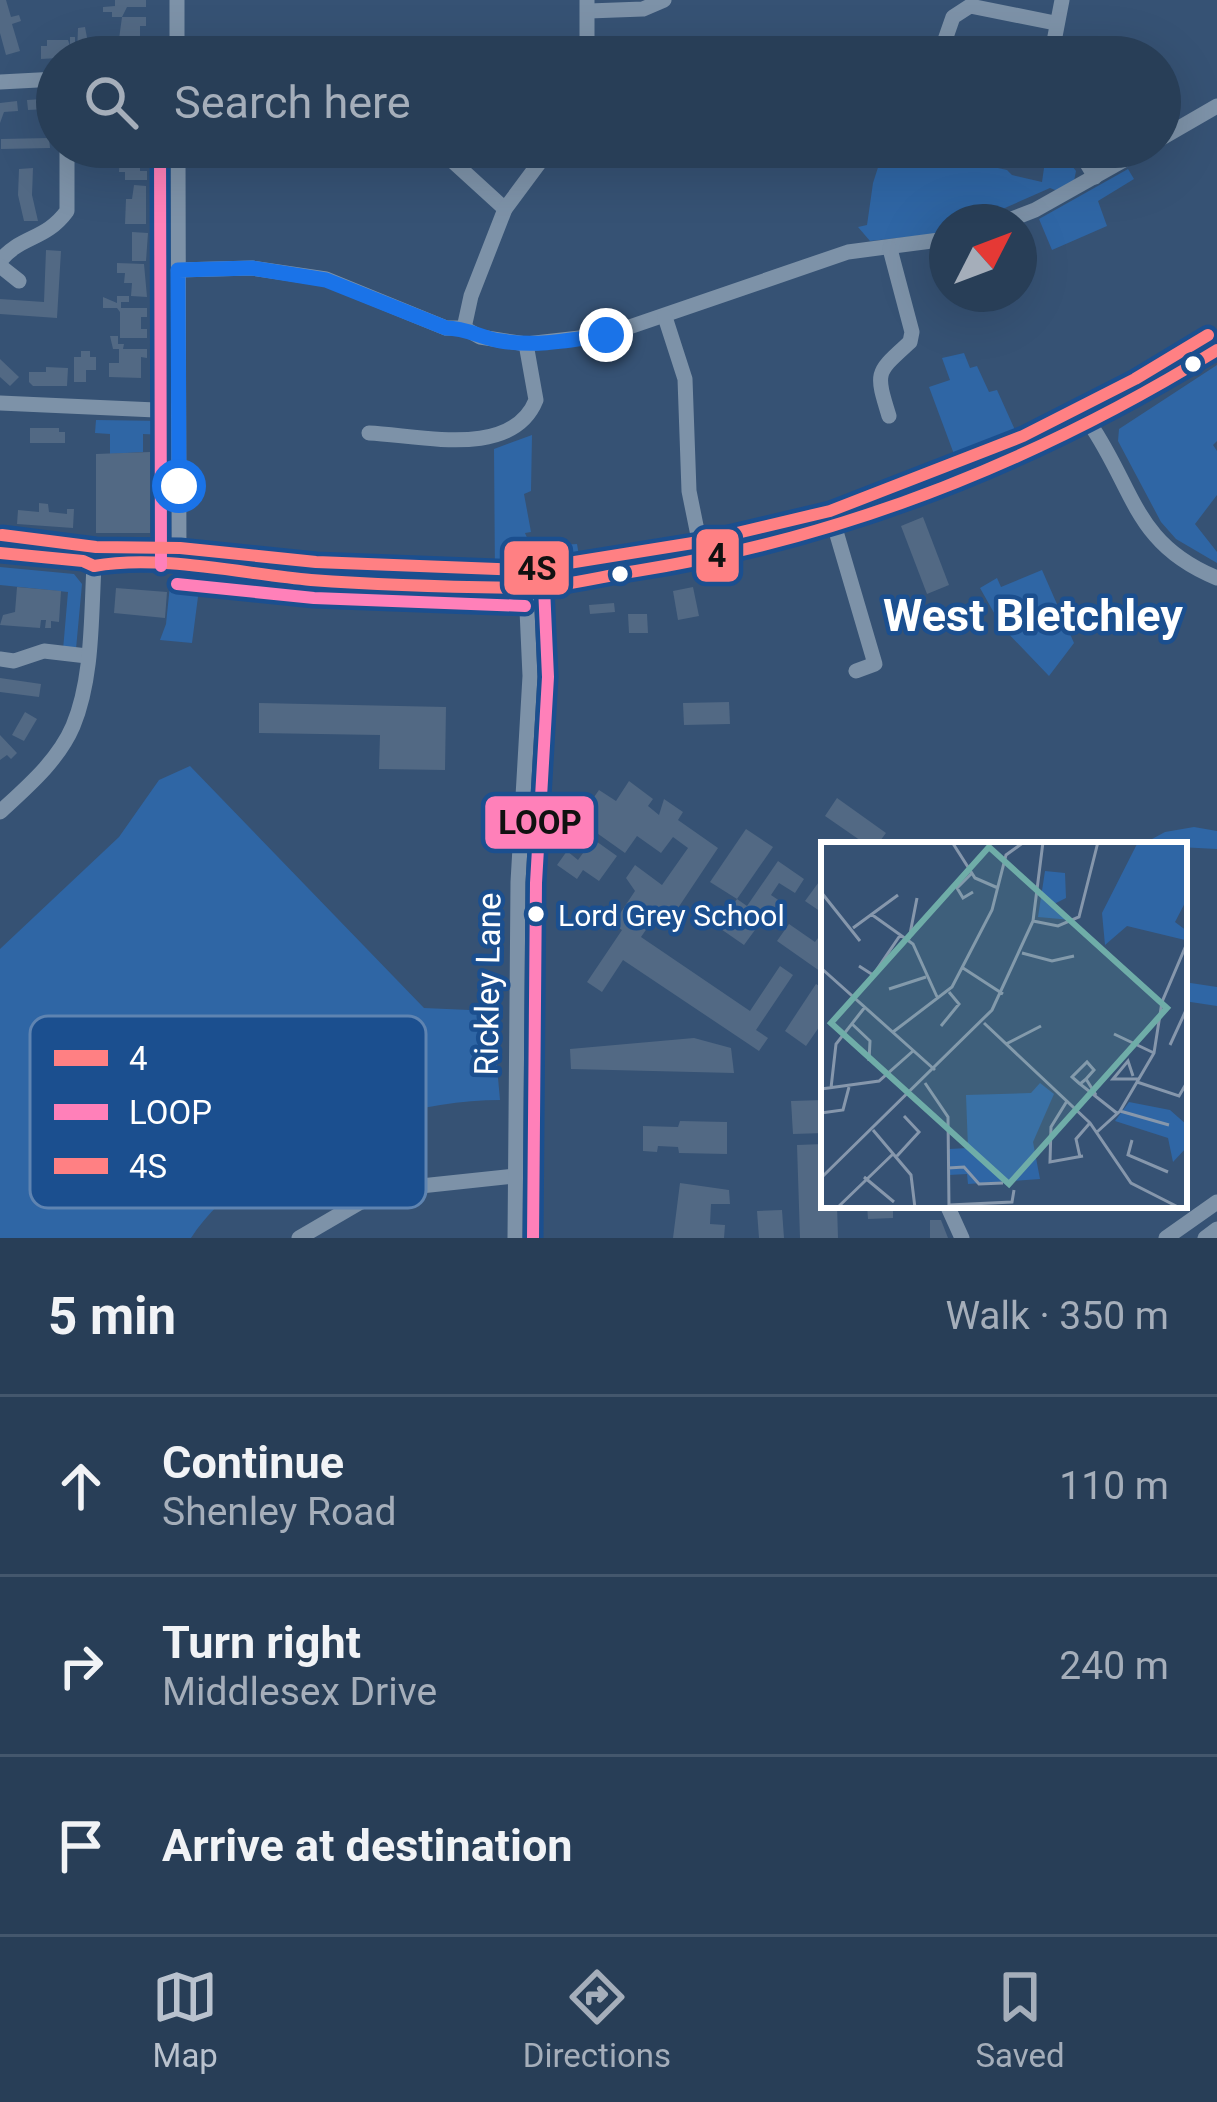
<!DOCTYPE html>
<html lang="en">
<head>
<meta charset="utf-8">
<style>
  body { margin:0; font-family:Roboto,sans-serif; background:#30455d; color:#f1f3f6 }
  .compass { position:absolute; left:929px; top:204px; width:108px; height:108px; border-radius:50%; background:#283e57; box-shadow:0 12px 48px #0002; rotate:48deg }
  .stop { position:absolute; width:36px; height:36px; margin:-27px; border:9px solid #1a73e8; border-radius:50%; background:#fff }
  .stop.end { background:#1a73e8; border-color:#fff; box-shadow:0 3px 12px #0008 }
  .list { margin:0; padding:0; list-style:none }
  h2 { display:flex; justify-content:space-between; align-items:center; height:156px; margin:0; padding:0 48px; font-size:51px }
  h2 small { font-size:39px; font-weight:400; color:#a5aeba }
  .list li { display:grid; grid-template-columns:78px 1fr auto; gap:36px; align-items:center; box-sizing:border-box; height:180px; padding:0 48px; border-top:3px solid #44576d }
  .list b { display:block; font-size:45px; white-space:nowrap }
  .list p { margin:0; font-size:39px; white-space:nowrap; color:#a5aeba }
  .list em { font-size:39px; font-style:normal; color:#a5aeba }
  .icon { flex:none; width:66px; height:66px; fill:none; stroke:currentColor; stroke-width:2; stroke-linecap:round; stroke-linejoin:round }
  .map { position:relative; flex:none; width:1217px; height:1238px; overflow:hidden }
  .search { position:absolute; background:#283e57; box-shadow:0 12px 48px #0002; left:36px; right:36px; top:36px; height:132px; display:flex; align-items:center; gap:30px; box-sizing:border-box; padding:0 42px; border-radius:66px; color:#a5aeba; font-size:45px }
  .sheet { height:696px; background:#283e57 }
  nav { display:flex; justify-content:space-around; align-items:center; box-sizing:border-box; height:168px; border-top:3px solid #44576d; background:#283e57; font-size:33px; color:#a5aeba }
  nav a { display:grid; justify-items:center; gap:6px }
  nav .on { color:#b9c2ce }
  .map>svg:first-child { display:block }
  .green { fill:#2f66a5 }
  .building { fill:#526984 }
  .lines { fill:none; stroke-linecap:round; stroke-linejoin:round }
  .minor { stroke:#7d92a8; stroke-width:15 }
  .bus-1-casing { stroke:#1b4f8f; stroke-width:21 }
  .bus-2-casing { stroke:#1b4f8f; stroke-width:21 }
  .bus-3-casing { stroke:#1b4f8f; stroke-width:21 }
  .bus-1 { stroke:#ff8083; stroke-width:12 }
  .bus-2 { stroke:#ff80b9; stroke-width:12 }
  .bus-3 { stroke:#ff8083; stroke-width:12 }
  .route { stroke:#1a73e8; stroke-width:15 }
  .bus-dot { fill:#fff; stroke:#1b4f8f; stroke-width:4.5 }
  .labels { text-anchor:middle; stroke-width:9; stroke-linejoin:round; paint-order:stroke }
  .bus-label { font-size:30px; fill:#fff; stroke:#1b4f8f; text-anchor:start }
  .street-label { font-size:33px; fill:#fff; stroke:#1b4f8f }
  .district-label { font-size:45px; font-weight:bold; fill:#fff; stroke:#1b4f8f }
  .inset-road { fill:none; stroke:#8697ac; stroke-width:3 }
  .view { fill:#6fada8; fill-opacity:0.15; stroke:#6fada8; stroke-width:6 }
  .inset-edge { fill:none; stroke:#fff; stroke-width:6 }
  .key { fill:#1b4f8f; stroke:#5f84b1; stroke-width:3 }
  .key-label { font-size:33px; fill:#fff }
  .line-badge { stroke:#1b4f8f; stroke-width:4.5 }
  .pale-badge-label { font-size:33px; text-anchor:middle; font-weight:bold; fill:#111 }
</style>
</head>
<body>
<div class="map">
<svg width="1217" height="1238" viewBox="0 0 1217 1238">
  <rect width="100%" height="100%" fill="#365274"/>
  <g class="green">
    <path d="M849,147H902L1007,170L1012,175L1042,182L1047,147H1057L1076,171L1073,186L1060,192L1050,188L998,211L947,222L935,234L870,241L858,227L867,225L873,183L882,155Z"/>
    <path d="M1128,169L1134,179L1098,201L1107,226L1052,250L1039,219Z"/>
    <path d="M964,353L970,368L977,366L989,392L997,390L1015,430L1044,418L1055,438L1045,437L961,473L929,387L950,380L942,358Z"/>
    <path d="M1217,365V441L1213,445L1217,451V495L1195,524L1217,552V563L1176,539L1161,522L1118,441L1119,429Z"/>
    <path d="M96,420L164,421V435L143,434V452L110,454V434L95,433Z"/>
    <path d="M532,435L531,491L524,494L531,532L525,533L531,547L577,544L582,573L495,578L494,449Z"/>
    <path d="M0,567L74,574L82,584L76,649L63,650L68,592L0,585Z"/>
    <path d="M1042,570L1074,643L1049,676L1002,627L980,588L997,578L1001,587Z"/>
    <path d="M170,585L199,589L192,643L160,640L166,624Z"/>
    <path d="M190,766L424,1008L492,1011L500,1100C399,1100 248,1150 191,1238H0V949L119,837L159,780Z"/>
    <path d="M1194,827L1217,831V849L1141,845L1165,832Z"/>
    <path d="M1184,982L1217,987V1006L1184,1001Z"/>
  </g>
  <g class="building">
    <path d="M0,0H6L11,17L19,15L21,21L12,24L20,51L6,55L0,33Z"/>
    <path d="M115,0H146V7H127L122,17H112V12H103V7L115,6Z"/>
    <path d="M122,17H146V26H140V47L118,46Z"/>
    <path d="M85,27L88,43L114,44V54L77,53L78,28Z"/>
    <path d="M70,37H75V57L41,59V46H47V40H68L70,46Z"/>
    <path d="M57,98L52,114H46V109L28,110L27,100Z"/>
    <path d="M17,101L18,111L4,112L0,123V103Z"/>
    <path d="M49,138L50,148L1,149V139Z"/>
    <path d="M147,151V159H140V171H147V180H125V172H119L120,152Z"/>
    <path d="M33,168L32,195L38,221H24L18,195L19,169Z"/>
    <path d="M134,185L146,186V224H125L126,199H132Z"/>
    <path d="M132,232L148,233L146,261H132Z"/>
    <path d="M46,250L61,251L57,318L0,314V299L44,302Z"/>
    <path d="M117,263L144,264L147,297L131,296L132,283H124L125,273H117Z"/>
    <path d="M117,296H129V302H121V308H147V317H141V329H147V338H120V312L117,308H103V297L117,303Z"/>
    <path d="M110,336H118V344H124L123,349H147V358L141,357V378L109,377V363H119V349H113Z"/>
    <path d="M81,351H90V357H96V370H86V382H74V357H81Z"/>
    <path d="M0,359L19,377L10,386L0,377Z"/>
    <path d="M46,367L68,368L67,386H33L29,382V372H46Z"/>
    <path d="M30,428H59V432H65V443H30Z"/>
    <path d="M150,452V533H96V454Z"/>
    <path d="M39,503L48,504L49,512L67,514V509H74L73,528L17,524L18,510L39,512Z"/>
    <path d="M923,517L949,585L927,594L901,526Z"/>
    <path d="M17,587L61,591L59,622L51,621V628H45L46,620H41L40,628L0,625L3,615L15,612Z"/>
    <path d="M693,587L699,616L678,620L673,591Z"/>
    <path d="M116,588L167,592L165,618L114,613Z"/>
    <path d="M614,603L615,612L590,614L589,605Z"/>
    <path d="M628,614H647L648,633H629Z"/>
    <path d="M0,678L41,684L39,697L0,692Z"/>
    <path d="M729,702L730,724L684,725L683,703Z"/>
    <path d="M259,703L446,707L445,770L379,769L380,735L259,733Z"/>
    <path d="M25,712L37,719L24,741L12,735Z"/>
    <path d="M0,735L17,753L11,759L7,755L0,760Z"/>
    <path d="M629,781L653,799L648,806L659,815L664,799L683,812L678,820L718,848L664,929L652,921L641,937L750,1011L780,966L793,975L756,1030L768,1038L759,1051L623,960L602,992L587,982L622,930L613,924L635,891L626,878L635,865L662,885L688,848L673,837L661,853L637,836L625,853L594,831L586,842L570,831L599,790L616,801Z"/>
    <path d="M837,798L886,833L877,845H867L825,816Z"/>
    <path d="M746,829L773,847L737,899L710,882Z"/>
    <path d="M593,839L617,856L599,881L583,870L577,879L557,865L567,851L578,860Z"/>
    <path d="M778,861L804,879L795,893L779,883L771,895L787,906L773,927L763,919L744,945L718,927L737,899L747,906Z"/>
    <path d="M824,875V914L805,901Z"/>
    <path d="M789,924L815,942L824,930V974L777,941Z"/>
    <path d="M816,984L824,989V1020L806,1046L785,1031Z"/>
    <path d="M694,1038L731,1048L734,1073L571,1069L570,1049Z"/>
    <path d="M824,1100V1133L793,1134L791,1101Z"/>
    <path d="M680,1121L727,1122V1154L679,1153L678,1147L658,1146L657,1152L643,1151V1126L678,1127Z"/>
    <path d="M824,1144V1205H837L838,1238H800L797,1145Z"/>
    <path d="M680,1183L729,1190L730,1204H711L710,1224L725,1225L724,1238H673Z"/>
    <path d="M867,1205H893V1218L868,1219Z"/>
    <path d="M782,1210L784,1238H759L757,1211Z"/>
    <path d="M930,1220H941L948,1238H930Z"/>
  </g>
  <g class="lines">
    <g class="minor">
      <path d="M177,0V57"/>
      <path d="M589,11L643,9L664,0"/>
      <path d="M581,57L587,43V0"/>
      <path d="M939,57L953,17L970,6L1055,23"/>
      <path d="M1051,57L1062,0"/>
      <path d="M0,82L57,79"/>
      <path d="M1160,139L1217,106"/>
      <path d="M178,147L179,566"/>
      <path d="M437,147L505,209"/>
      <path d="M1077,147L1095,177"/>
      <path d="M1004,222L1035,210L1147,147"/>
      <path d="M0,261C21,235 45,241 67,211V147"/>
      <path d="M0,266L19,281"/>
      <path d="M178,270L252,268L326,279L446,328H464L480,337L526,344L606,335L848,252L947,239"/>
      <path d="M665,317L685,379L689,491L703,560"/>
      <path d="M464,328L471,296L505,209L551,147"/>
      <path d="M0,403L178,411"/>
      <path d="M889,416C875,371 876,373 910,342L912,332L890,249"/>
      <path d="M1090,424C1135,490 1134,544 1217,578"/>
      <path d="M369,433C419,435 512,460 536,400L526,344"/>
      <path d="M835,528L875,664L856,671"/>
      <path d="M0,553L83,561L94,566L110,563L179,566L315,580L526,588L703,560L835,528L1030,452L1144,395L1217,350"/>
      <path d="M0,659L14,661L44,651L87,656"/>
      <path d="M0,812C27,787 58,761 73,726C93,678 91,617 94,566"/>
      <path d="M947,1205L962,1238"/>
      <path d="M299,1238L359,1203L402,1188L515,1176"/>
      <path d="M515,1238L518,882L530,676L526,588"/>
      <path d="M1166,1238L1217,1202"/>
      <path d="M1205,1238L1217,1229"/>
    </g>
    <g class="bus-1-casing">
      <path id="bus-1" d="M0,553L83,561L94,566C160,554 244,574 311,580C380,585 450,587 519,588C557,588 598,577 636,571C845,538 1037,461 1217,350"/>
    </g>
    <g class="bus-2-casing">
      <g id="bus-2">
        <path d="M160,147L161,566"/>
        <path d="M177,584L314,598L525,606"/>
        <path d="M533,1238L536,883L548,677L544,587"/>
      </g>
    </g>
    <g class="bus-3-casing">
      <path id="bus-3" d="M2,535L96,547L180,548L316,562L525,570L699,542L830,511L1023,436L1135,379L1208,335"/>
    </g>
    <use href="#bus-1" class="bus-1"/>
    <use href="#bus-2" class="bus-2"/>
    <use href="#bus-3" class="bus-3"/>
  </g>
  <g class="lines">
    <path class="route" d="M179,486L178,270L252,268L326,280L446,328C467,328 481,338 501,341C537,347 571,340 606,335"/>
  </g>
  <g class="bus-dot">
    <circle cx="1193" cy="364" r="10"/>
    <circle cx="620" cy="574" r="10"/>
    <circle cx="536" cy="914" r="10"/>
  </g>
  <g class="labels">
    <g class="bus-label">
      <text x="558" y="926">Lord Grey School</text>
    </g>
    <g class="street-label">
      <text transform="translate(487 984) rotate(-89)" y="12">Rickley Lane</text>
    </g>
    <g class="district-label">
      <text x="1033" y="631">West Bletchley</text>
    </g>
  </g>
  <g transform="translate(821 842)">
    <rect width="366" height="366" fill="#365274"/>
    <path d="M317,0H366V57L354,80L366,89L364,98L306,84L284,103L281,71ZM224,29L244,31L245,56L231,63L251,78L217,75ZM219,241L233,252L212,300L219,337L147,342L146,332L128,333V307L147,306L145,253L210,251ZM308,260L349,268L366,283V305L352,320L347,296L294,279Z" fill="#2f66a5"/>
    <path class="inset-road" d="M131,0L154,36L177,46M150,32L136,46L142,56L152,50M0,50L39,99M50,72L92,102L117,157M212,79L237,84L258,75L277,0M32,86L77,53M88,97L96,56M201,111L231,119L253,114M38,124L52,133L80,92M0,126L114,228M142,126L182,152M68,147L105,135M30,181L49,199L48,219M163,181L269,281L310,341L359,366M120,184L138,162L128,150M72,190L131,145L171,68L185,13L203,0M293,192L333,211M185,202L220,184M349,203L366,166M312,234L307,219L292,237H318M316,240L358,254L365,242M104,241L127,275L128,366M259,242L251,235L266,220L273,228L265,237M10,246L15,202L44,165M0,247L58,239L92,209M275,253L265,237L259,242L297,272M246,259L230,285L229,320L262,314M299,269L348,283M0,271L22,268L28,245M52,288L90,333L94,366M276,290L299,269L333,211L341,160L366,101M311,298L307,313L347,330M76,314L98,290L83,274M259,315L255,297L268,282M127,326L143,325L158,342L182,341M43,335L73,360M0,336L171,168L212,79L222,0M128,363L191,360L193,348M16,366L73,311"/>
    <path class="view" d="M168,5L346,166L188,342L10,181Z"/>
    <rect width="366" height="366" class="inset-edge"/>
  </g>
  <rect x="30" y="1016" width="396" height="192" rx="18" class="key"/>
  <rect x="54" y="1050" width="54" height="16" fill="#ff8083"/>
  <rect x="54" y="1104" width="54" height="16" fill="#ff80b9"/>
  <rect x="54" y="1158" width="54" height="16" fill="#ff8083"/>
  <g class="key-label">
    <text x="129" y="1070">4</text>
    <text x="129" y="1124">LOOP</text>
    <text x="129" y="1178">4S</text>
  </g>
  <g class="line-badge">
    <rect x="694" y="527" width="47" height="57" rx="12" fill="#ff8083"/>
    <rect x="502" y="539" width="69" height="58" rx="12" fill="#ff8083"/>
    <rect x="483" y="794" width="113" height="57" rx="12" fill="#ff80b9"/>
  </g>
  <g class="pale-badge-label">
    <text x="717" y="567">4</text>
    <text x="537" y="580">4S</text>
    <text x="540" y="834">LOOP</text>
  </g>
</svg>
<svg class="compass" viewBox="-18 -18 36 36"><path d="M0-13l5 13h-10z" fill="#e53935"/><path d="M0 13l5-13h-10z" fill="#a5aeba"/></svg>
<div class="stop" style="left:179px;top:486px"></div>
<div class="stop end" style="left:606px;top:335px"></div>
<div class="search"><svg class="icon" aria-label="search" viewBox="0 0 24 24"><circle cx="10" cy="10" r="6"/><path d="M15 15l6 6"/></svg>Search here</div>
</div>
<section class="sheet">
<h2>5 min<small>Walk · 350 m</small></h2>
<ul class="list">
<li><svg class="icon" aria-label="ahead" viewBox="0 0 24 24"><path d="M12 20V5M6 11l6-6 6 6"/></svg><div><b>Continue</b><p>Shenley Road</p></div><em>110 m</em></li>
<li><svg class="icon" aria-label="right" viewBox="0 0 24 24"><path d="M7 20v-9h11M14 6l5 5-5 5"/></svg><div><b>Turn right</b><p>Middlesex Drive</p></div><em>240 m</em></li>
<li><svg class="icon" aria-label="arrive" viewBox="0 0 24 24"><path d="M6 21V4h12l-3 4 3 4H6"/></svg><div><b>Arrive at destination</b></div></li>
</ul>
</section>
<nav>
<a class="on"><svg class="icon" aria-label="map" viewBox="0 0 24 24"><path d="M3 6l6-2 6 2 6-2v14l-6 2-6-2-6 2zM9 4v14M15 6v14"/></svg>Map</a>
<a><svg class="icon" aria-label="directions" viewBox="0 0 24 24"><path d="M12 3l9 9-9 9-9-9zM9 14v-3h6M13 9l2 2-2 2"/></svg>Directions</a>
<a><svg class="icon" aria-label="saved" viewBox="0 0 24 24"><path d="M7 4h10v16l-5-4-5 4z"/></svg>Saved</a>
</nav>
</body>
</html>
